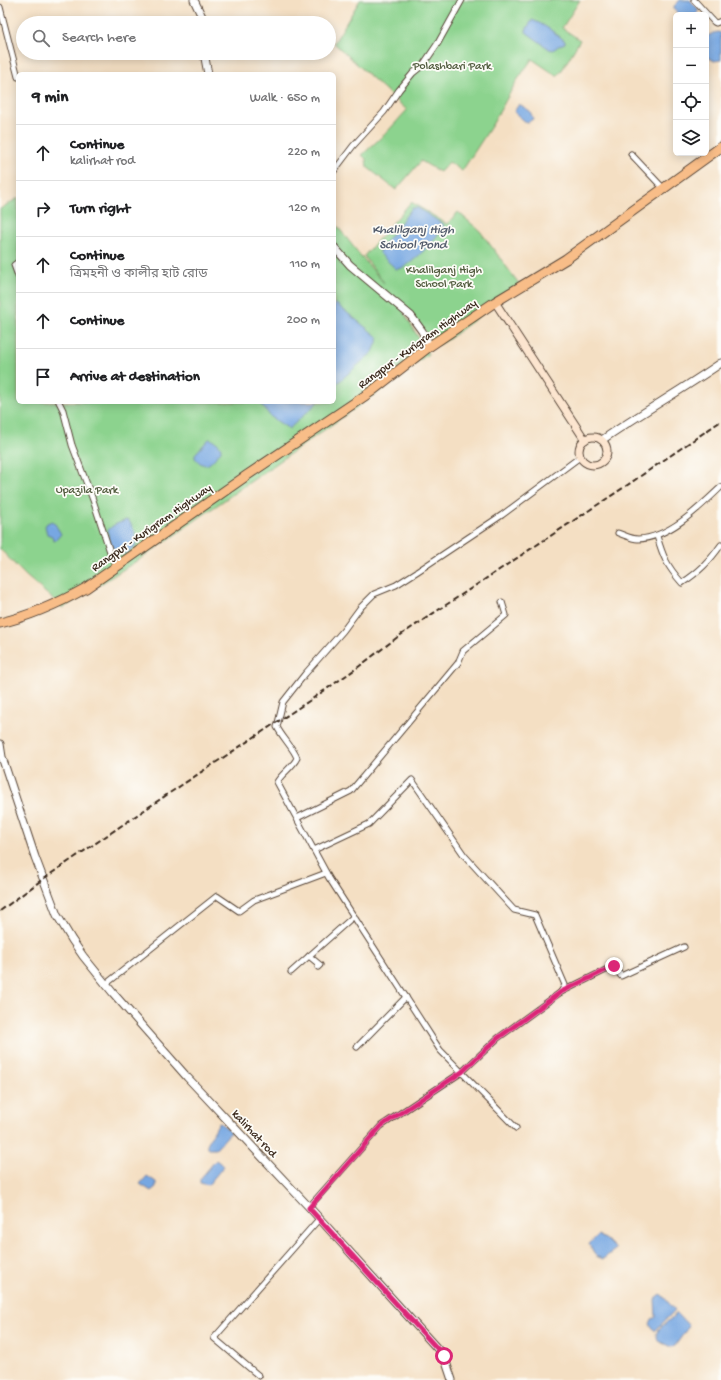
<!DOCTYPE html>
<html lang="en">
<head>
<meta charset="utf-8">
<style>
  body { margin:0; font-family:"Gochi Hand","Noto Sans Bengali",sans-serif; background:#f6f6f6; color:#202124 }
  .controls { position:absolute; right:12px; top:12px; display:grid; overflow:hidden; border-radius:6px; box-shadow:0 2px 10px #0003 }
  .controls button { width:36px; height:36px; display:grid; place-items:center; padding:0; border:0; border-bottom:1px solid #e0e0e0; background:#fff; color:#202124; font:20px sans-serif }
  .stop { position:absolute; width:12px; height:12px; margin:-9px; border:3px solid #db2777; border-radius:50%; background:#fff }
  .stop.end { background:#db2777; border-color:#fff; box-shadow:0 1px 4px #0008 }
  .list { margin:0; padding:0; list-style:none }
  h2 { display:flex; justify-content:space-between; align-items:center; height:52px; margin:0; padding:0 16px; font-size:17px }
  h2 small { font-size:13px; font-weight:400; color:#757577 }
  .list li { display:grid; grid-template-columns:26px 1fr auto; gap:12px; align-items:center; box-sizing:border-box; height:56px; padding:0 16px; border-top:1px solid #e0e0e0 }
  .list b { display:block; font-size:15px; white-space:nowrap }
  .list p { margin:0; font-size:13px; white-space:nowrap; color:#757577 }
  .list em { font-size:13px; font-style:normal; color:#757577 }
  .icon { flex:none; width:22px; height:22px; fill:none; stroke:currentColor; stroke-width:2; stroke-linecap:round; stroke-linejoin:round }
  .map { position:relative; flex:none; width:721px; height:1380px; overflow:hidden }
  .search { position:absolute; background:#fff; box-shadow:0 2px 10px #0003; left:16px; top:16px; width:320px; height:44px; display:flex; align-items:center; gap:10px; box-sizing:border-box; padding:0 14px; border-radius:22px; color:#757577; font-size:15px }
  .panel { position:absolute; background:#fff; box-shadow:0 2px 10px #0003; left:16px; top:72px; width:320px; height:332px; border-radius:6px }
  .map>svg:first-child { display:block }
  .green { fill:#8cd38e; stroke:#647e56 }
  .water { fill:#77a7e2; stroke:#596880 }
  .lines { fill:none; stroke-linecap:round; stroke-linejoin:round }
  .minor-casing { stroke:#574537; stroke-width:7 }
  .tertiary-casing { stroke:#574537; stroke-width:9 }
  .secondary-casing { stroke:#574537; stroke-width:9 }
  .trunk-casing { stroke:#574537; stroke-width:11 }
  .minor { stroke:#fff; stroke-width:5 }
  .tertiary { stroke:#fff; stroke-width:7 }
  .secondary { stroke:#fce5cf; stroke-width:7 }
  .trunk { stroke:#f8bd88; stroke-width:9 }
  .rail { stroke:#3b2a1e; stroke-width:2; stroke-dasharray:6 3; stroke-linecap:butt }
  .route { stroke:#db2777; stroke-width:5 }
  .labels { text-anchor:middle; stroke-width:3.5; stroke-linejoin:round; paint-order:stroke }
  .park-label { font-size:12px; fill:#535d40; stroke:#fdfcf7 }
  .street-label { font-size:12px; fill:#3b2a1e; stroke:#fdfcf7 }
  .water-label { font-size:13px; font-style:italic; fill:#535c6c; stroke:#fdfcf7 }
</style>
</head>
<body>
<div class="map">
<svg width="721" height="1380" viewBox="0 0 721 1380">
  <rect width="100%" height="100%" fill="#fdfcf7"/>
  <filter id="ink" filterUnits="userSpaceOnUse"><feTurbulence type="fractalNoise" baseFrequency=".025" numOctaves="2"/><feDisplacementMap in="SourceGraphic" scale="8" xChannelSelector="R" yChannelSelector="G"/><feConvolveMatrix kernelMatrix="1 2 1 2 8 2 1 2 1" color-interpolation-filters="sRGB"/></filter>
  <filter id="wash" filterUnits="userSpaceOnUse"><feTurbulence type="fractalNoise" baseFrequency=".012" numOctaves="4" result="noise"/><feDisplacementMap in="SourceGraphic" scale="16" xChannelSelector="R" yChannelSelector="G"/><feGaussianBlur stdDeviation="0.9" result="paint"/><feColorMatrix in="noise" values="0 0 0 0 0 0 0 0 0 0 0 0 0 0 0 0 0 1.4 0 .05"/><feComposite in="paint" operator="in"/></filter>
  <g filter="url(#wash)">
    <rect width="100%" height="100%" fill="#f4dfc3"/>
    <g class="green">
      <path d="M360,0H580L562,28L580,40L562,70L557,76L532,59L516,82L492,125L462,171L449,162L440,172L421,161L396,190L367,167L366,159L362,155L388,131L407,110L334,43Z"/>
      <path d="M18,198V402H334V222L360,255L384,283L364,256L411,202L447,224L458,212L480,231L520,285L449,339L438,345L399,304L428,354L374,395L149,553L63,608L25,575L0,549V209Z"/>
    </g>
    <g class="water">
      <path d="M680,0H690L698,9V13L696,15H678L674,8V6Z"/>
      <path d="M532,20C542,23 557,34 565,41V43L560,45L553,50L549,49L526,32V30Z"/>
      <path d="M718,32L721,33V60L714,61L706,56V37L713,33Z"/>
      <path d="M519,104L530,111L533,119L527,123L515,113L514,112Z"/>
      <path d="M412,208H418L444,225C439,236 408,271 396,269L379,253L380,249Z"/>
      <path d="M335,303L379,338L373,352L334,386V304Z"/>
      <path d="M259,402H318L289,429L271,417Z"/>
      <path d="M209,439C215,440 222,445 221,451C211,462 207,472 195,458V454Z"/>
      <path d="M126,520L129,521C140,539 140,552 117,555C112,549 108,537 108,530L114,525Z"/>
      <path d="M52,521L55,524L61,534L55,541L53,540L52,536L47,534L45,526L47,523Z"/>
      <path d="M219,1122L229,1130L230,1133L216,1149H209L207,1144Z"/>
      <path d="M216,1160L224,1166L208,1185L200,1183V1179Z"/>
      <path d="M147,1176L156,1182V1187L151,1191L140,1184Z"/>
      <path d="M598,1235L607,1240L616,1249L603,1259L596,1256L589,1244Z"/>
      <path d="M661,1294L675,1310L655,1331L650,1324L652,1319L656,1317L655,1299Z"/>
      <path d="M677,1313L689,1326L675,1346L671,1347L658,1341L656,1335L659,1329Z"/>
    </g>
  </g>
  <g filter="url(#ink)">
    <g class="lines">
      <g class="minor-casing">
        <g id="minor">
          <path d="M694,0L714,22L716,23L721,21"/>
          <path d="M0,7L18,77"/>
          <path d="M631,154L663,188"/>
          <path d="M334,171L353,146L384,112L399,90L413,73L423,65L438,43L462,0"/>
          <path d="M18,262L14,265L18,276"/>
          <path d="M59,402L63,410L72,445L93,500L111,555L118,566"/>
          <path d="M618,533C624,535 632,539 638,539C669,538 700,507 721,487"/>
          <path d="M657,536C663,557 667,566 682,583C699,572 709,562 721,545"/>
          <path d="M297,818L351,791L458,663L463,651L506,615L502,602"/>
          <path d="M309,956L320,965L318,967"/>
          <path d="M291,972L354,916"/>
          <path d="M106,984L217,896L239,911L254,900L326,873"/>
          <path d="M561,992L614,966L621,976L684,947"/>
          <path d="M357,1047L406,997"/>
          <path d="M516,1128L440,1050L329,878L277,782C282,773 292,768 297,758C294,749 282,737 277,727L283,702L305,674L343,631L360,608L374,594L396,585L418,571L502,515L580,457"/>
          <path d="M309,1207L381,1126L462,1072L498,1038L561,992L565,985L535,915L514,910L464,855L412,780L369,824L314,850"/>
          <path d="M259,1376L214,1338L319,1219"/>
        </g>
      </g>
      <g class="tertiary-casing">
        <g id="tertiary">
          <path d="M194,0L205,23"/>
          <path d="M204,53L208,74"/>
          <path d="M334,247L350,265L411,316L422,331L430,346"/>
          <path d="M602,440C641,413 682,390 721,363"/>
          <path d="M0,744L2,757L35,857L57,915L72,940L83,956L113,993L187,1077L309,1207L444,1356L452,1380"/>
        </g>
      </g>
      <g class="secondary-casing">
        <g id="secondary">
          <path d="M495,302L585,440"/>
          <circle cx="593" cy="451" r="14"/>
        </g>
      </g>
      <g class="trunk-casing">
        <path id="trunk" d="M0,623C30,616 59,603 86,588L246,476L372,391L430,346L495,302L566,259L721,147"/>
      </g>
      <use href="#minor" class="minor"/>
      <use href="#tertiary" class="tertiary"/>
      <use href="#secondary" class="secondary"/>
      <use href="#trunk" class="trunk"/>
      <path class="rail" d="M0,911L43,879L168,794L312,699L357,668L399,636L626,486L721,421"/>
    </g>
  </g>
  <g class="lines" filter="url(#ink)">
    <path class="route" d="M444,1356L309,1208L381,1126L462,1072L498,1038L561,992L614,966"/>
  </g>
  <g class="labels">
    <g class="park-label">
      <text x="452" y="69">Polashbari Park</text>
      <text x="444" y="273">Khalilganj High<tspan x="444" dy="14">School Park</tspan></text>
      <text x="87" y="493">Upazila Park</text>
    </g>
    <g class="street-label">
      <text transform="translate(417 343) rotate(-36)" y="4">Rangpur - Kurigram Highway</text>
      <text transform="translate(151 527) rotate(-35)" y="4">Rangpur - Kurigram Highway</text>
      <text transform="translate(255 1133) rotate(47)" y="4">kalirhat rod</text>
    </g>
    <g class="water-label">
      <text x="413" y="233">Khalilganj High<tspan x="413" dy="15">Schiool Pond</tspan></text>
    </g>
  </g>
</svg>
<div class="controls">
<button>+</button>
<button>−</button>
<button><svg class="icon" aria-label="locate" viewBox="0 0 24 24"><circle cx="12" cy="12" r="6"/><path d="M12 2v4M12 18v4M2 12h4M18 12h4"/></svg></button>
<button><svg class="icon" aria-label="layers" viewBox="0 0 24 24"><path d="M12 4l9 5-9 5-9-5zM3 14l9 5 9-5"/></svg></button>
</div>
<div class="stop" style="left:444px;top:1356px"></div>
<div class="stop end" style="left:614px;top:966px"></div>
<div class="search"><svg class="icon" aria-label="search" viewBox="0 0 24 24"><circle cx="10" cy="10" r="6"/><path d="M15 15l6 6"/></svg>Search here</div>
<section class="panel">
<h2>9 min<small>Walk · 650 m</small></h2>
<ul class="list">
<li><svg class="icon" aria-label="ahead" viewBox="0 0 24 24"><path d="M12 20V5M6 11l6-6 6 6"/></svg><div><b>Continue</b><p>kalirhat rod</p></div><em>220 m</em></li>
<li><svg class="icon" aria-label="right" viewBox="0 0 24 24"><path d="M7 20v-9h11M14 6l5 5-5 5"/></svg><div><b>Turn right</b></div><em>120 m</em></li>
<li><svg class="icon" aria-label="ahead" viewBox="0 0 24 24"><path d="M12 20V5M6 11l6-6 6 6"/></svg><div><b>Continue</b><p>ত্রিমহনী ও কালীর হাট রোড</p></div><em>110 m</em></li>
<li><svg class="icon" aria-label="ahead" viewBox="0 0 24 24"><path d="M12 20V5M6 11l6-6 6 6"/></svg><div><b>Continue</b></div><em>200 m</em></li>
<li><svg class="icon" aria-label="arrive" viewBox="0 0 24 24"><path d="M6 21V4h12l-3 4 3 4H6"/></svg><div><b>Arrive at destination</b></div></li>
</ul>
</section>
</div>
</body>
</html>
